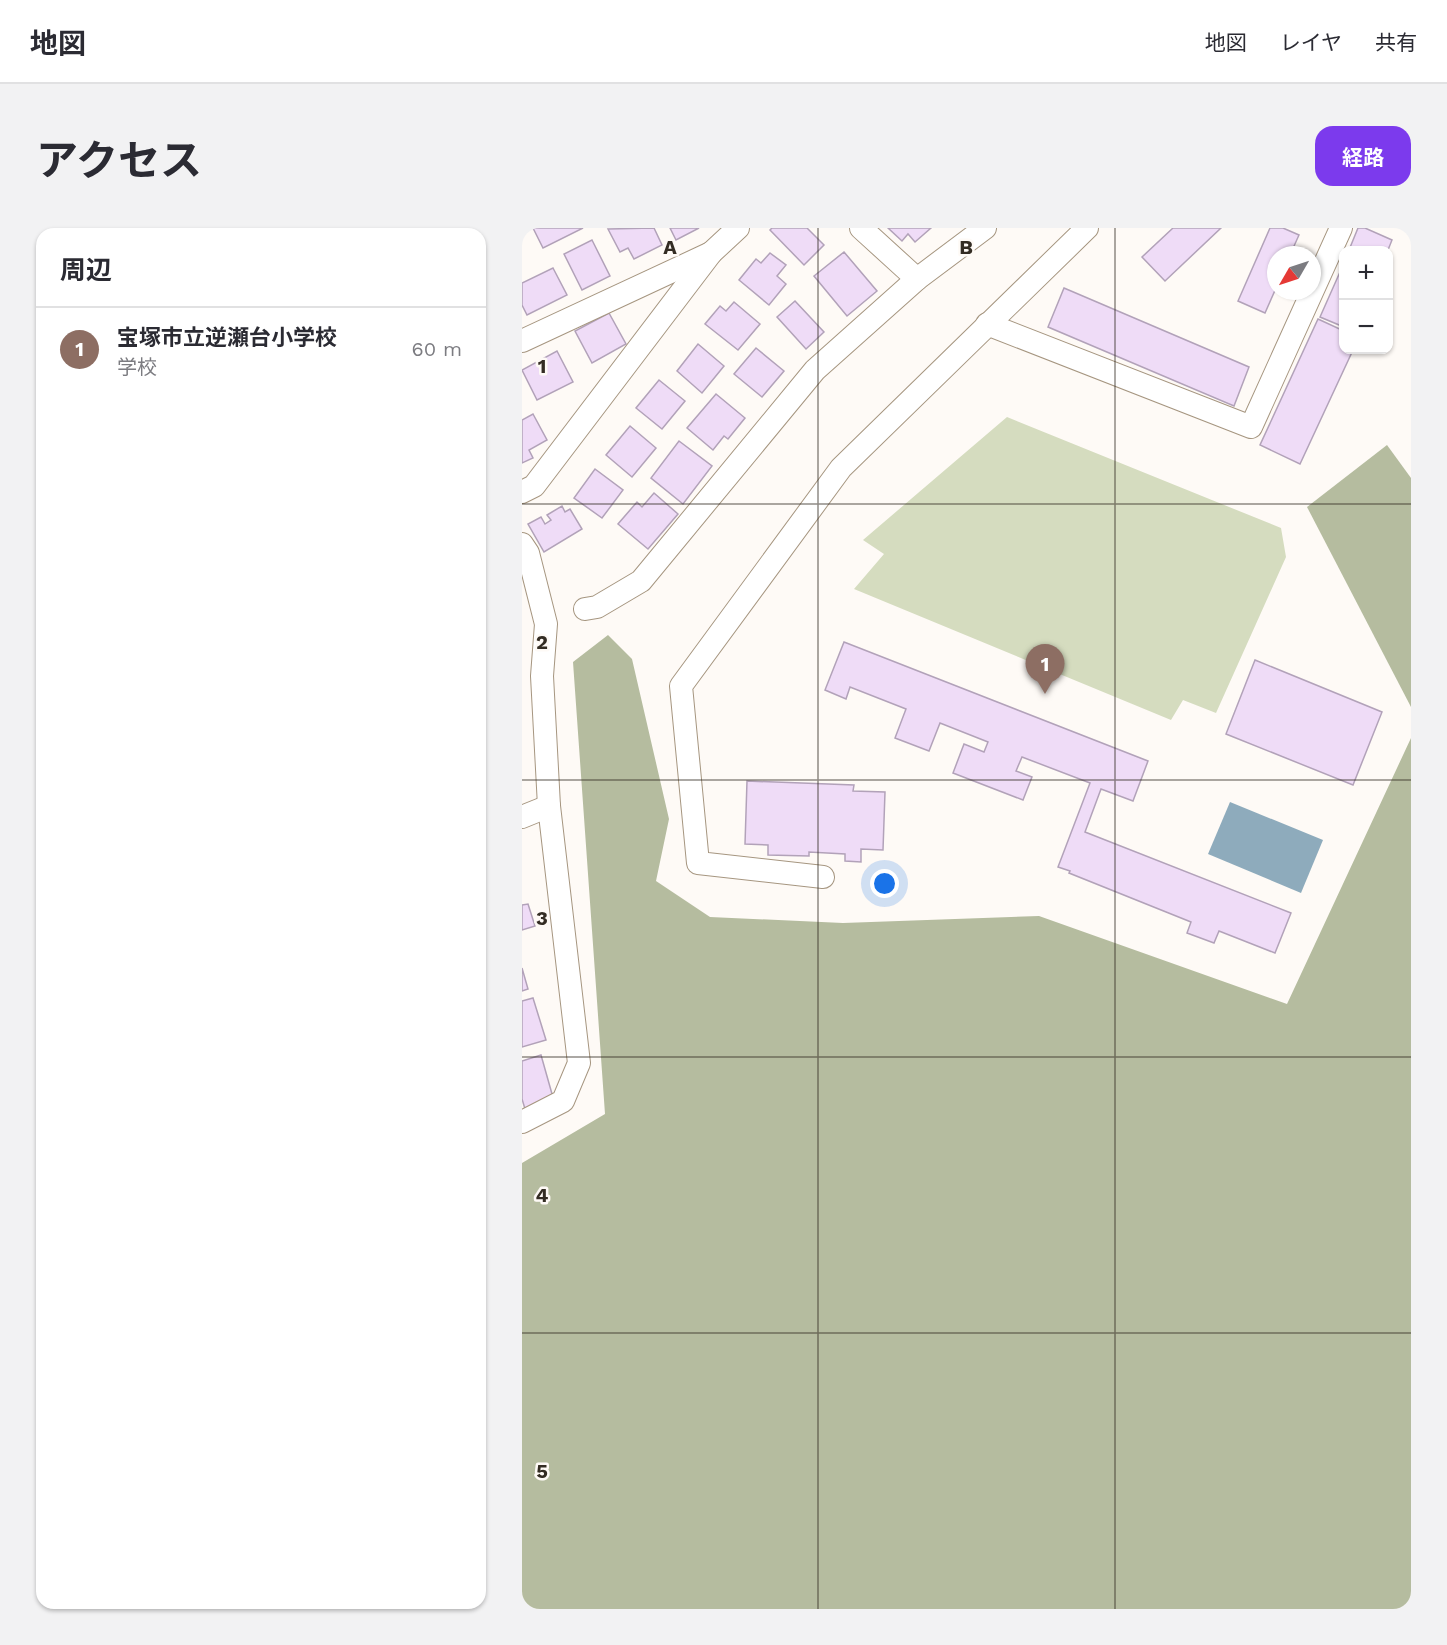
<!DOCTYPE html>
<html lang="ja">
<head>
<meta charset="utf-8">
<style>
  body { margin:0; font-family:"Work Sans","Noto Sans JP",sans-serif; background:#f2f2f3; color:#2b2b33 }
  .controls { position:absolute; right:18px; top:18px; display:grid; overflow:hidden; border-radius:12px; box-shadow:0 2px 4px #0004 }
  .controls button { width:54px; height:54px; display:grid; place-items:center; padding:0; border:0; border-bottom:2px solid #e1e1e2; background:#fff; color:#2b2b33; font:30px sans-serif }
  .compass { position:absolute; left:745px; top:18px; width:54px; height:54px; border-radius:50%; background:#fff; box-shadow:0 2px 4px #0004; rotate:231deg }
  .you { position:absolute; left:363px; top:656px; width:21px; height:21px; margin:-15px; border:4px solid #fff; border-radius:50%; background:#1a73e8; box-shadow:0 0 0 9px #1a73e833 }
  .badge { display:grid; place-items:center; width:39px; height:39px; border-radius:50%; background:#7c3aed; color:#fff; font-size:20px; font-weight:700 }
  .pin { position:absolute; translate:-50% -50px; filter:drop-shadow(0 2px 3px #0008) }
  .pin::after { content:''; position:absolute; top:32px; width:21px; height:18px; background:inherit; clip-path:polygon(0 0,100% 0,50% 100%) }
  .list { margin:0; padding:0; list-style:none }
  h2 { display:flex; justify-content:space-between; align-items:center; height:78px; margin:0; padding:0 24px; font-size:26px }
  h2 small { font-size:20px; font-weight:400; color:#7c7c81 }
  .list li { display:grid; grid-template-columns:39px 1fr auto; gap:18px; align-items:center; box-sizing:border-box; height:84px; padding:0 24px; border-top:2px solid #e1e1e2 }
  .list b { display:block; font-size:22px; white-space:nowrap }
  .list p { margin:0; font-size:20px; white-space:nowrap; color:#7c7c81 }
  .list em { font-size:20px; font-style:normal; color:#7c7c81 }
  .map { position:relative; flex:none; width:889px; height:1381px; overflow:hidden; border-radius:18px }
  header { display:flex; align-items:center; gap:36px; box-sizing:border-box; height:84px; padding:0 30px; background:#fff; border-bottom:2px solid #e1e1e2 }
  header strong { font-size:28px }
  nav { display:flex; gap:33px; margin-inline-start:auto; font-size:21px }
  .intro { display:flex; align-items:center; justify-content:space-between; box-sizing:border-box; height:144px; padding:0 36px }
  h1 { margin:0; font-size:42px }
  .button { padding:15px 27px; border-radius:18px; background:#7c3aed; color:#fff; font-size:21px; font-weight:700 }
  main { display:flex; gap:36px; padding:0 36px }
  aside { flex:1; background:#fff; border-radius:18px; box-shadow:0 2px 4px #0004 }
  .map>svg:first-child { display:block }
  .green { fill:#d5dcbf }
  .forest { fill:#b5bc9f }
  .water { fill:#8eabbc }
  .building { fill:#efdcf7; stroke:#b2a2b9; stroke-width:1.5 }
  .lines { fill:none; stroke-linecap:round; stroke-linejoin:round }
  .street-casing { stroke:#a69680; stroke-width:24 }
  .street { stroke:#fff; stroke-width:22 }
  .grid { fill:none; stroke:#332c23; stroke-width:1.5; stroke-opacity:0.55 }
  .grid-label { font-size:20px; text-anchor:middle; font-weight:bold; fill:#332c23; stroke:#fefaf6; stroke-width:5; stroke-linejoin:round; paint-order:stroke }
</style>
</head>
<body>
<header>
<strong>地図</strong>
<nav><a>地図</a><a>レイヤ</a><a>共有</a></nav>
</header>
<div class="intro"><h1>アクセス</h1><a class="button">経路</a></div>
<main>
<aside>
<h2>周辺<small></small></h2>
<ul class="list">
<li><span class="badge" style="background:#8d6e63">1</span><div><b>宝塚市立逆瀬台小学校</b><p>学校</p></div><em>60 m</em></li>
</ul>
</aside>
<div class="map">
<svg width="889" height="1381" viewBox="0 0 889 1381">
  <rect width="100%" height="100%" fill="#fefaf6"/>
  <path class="green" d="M485,189L759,300L764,329L694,485L661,472L649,492L332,361L362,326L341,312Z"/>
  <g class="forest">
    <path d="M865,217L889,250V479L785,279Z"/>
    <path d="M86,407L110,431L147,591L134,653L188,689L321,695L517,688L765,776L889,510V1381H0V935L83,886L51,434Z"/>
  </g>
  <path class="water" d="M708,574L801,612L779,665L686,626Z"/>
  <g class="building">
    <path d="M11,0H61L21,20Z"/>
    <path d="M132,0L140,17L112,31L106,20L98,24L86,1Z"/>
    <path d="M148,0H177L154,12Z"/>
    <path d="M250,0H285L302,17L282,37L248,2Z"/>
    <path d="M366,0H409L393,14L386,6L380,13Z"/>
    <path d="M651,0H699L643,53L620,29Z"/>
    <path d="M748,0H761L777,7L768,27H754V60L743,85L716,73Z"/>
    <path d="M836,0H843L870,12L866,22H827Z"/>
    <path d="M70,12L88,48L60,62L42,26Z"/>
    <path d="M322,24L355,63L325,88L292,48Z"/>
    <path d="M248,25L264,37L255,48L264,56L247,77L217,52L234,31L239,35Z"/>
    <path d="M822,35V99L798,89Z"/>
    <path d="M31,40L45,67L5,87L0,77V55Z"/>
    <path d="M542,60L727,139L712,178L526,99Z"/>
    <path d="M273,73L302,104L284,121L255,89Z"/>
    <path d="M212,74L238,96L216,122L183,96L198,78L204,83Z"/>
    <path d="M87,85L104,116L70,135L53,103Z"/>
    <path d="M796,91L822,103V122H831L778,236L738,217Z"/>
    <path d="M176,116L202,138L180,165L155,143Z"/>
    <path d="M234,120L262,143L240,169L212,146Z"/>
    <path d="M35,123L51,154L15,172L0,142Z"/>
    <path d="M137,152L163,173L140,201L114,180Z"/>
    <path d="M194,166L223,190L206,211L202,208L191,222L165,200Z"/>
    <path d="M11,186L25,212L7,222L11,230L0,235V192Z"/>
    <path d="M108,198L134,220L110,249L84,227Z"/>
    <path d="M157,213L190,238L161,276L129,250Z"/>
    <path d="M73,241L101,262L80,290L52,270Z"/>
    <path d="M132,265L156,286L126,321L96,296L115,274L120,279Z"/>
    <path d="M40,278L43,284L48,281L60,301L22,324L6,296L19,289L23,296L29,292L25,287Z"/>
    <path d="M322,414L626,533L611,573L579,561L563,604L769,685L753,725L697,703L692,715L665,705L669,694L547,645L548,643L536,639L568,555L500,529L494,543L510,549L501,572L431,545L442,516L462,524L466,514L418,495L407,523L373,510L384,481L328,459L324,471L303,462Z"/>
    <path d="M733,432L860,484L831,557L704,506Z"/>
    <path d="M225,553L332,557L331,563L363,564L361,622L339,621V634L323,633V626L287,624V628L246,627V617L223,616Z"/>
    <path d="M6,676L13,698L0,702V677Z"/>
    <path d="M0,740L6,761L0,763Z"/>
    <path d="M11,770L24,812L0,819V773Z"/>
    <path d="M19,827L32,873L3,881L0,871V833Z"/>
  </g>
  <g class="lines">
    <g class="street-casing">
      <g id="street">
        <path d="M339,0L395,51"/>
        <path d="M465,96L729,199L819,0"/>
        <path d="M0,113L189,25L216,0"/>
        <path d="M0,264L12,258L189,25"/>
        <path d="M0,316L6,325L24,396L20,448L27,578L57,835L41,873L0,894"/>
        <path d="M63,381L75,379L119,353L293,142L395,51L463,0"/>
        <path d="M0,589L27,578"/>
        <path d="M301,649L176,635L159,458L319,240L565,0"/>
      </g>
    </g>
    <use href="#street" class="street"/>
  </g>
  <path class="grid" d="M296,0V1381M593,0V1381M0,276H889M0,552H889M0,829H889M0,1105H889"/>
  <g class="grid-label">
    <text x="148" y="26">A</text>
    <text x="444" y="26">B</text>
    <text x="20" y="145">1</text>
    <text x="20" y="421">2</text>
    <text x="20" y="697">3</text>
    <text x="20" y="974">4</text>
    <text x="20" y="1250">5</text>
  </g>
</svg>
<div class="controls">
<button>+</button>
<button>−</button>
</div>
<svg class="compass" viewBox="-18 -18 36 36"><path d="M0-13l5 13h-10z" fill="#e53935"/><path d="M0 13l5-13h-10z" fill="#7c7c81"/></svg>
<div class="you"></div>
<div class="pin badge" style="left:523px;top:466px;background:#8d6e63">1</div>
</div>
</main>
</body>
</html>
